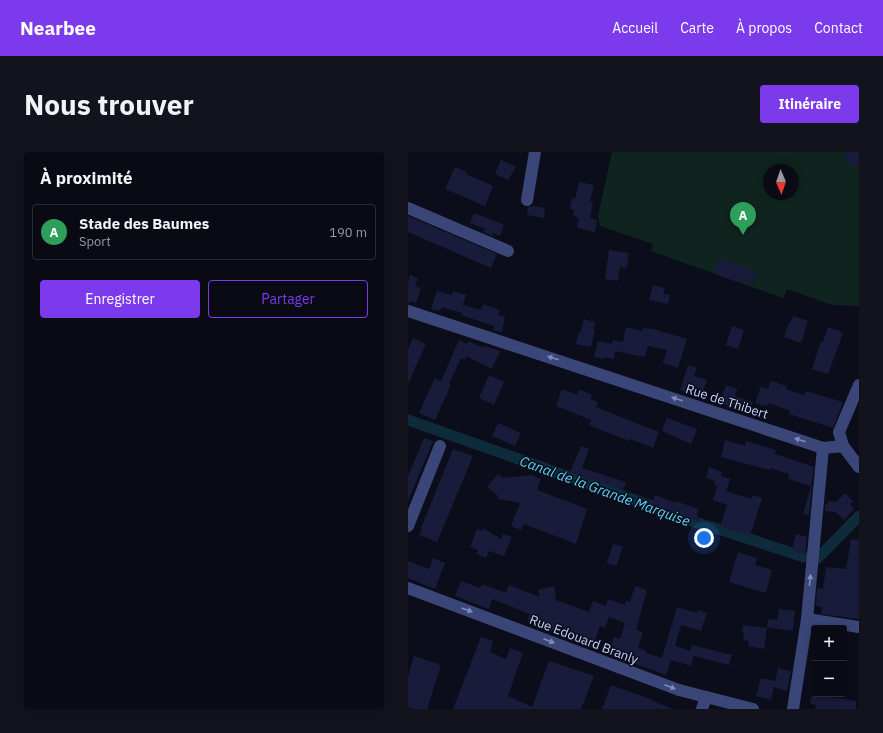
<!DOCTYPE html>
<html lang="fr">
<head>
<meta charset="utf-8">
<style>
  body { margin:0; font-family:"IBM Plex Sans",sans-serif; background:#12131d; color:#f1f3f6 }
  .controls { position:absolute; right:12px; bottom:12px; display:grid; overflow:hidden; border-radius:4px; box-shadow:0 2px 10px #0003 }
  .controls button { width:36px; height:36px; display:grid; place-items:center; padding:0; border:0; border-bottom:1px solid #292b34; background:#090a14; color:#f1f3f6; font:20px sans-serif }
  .compass { position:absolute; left:355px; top:12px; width:36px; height:36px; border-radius:50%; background:#090a14; box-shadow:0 2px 10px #0003; rotate:178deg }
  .you { position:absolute; left:296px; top:386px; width:14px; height:14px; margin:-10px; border:3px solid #fff; border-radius:50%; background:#1a73e8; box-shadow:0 0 0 6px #1a73e833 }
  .badge { display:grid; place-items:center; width:26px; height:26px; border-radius:50%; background:#7c3aed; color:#fff; font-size:13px; font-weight:700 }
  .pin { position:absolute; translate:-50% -33px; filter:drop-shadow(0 1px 2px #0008) }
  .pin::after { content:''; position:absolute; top:21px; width:14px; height:12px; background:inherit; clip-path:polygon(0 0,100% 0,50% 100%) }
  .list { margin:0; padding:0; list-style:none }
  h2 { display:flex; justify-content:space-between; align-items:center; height:52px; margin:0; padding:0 16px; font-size:17px }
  h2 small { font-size:13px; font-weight:400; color:#999aa0 }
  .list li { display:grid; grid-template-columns:26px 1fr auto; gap:12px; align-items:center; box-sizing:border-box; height:56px; margin:0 8px 8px; padding:0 8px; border:1px solid #292b34; border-radius:4px }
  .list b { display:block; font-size:15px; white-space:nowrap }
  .list p { margin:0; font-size:13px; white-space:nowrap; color:#999aa0 }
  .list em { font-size:13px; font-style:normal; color:#999aa0 }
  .actions { display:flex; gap:8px; padding:12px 16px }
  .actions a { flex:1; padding:9px 0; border:1px solid #7c3aed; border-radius:4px; text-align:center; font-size:14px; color:#7c3aed }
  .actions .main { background:#7c3aed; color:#fff }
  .map { position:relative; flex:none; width:451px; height:557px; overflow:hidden; border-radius:4px }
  header { display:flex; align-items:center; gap:24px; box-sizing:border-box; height:56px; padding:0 20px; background:#7c3aed; color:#fff }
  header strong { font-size:19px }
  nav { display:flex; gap:22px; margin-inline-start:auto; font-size:14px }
  .intro { display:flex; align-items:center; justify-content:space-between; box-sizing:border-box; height:96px; padding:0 24px }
  h1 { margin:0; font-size:28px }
  .button { padding:10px 18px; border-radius:4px; background:#7c3aed; color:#fff; font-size:14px; font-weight:700 }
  main { display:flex; gap:24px; padding:0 24px }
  aside { flex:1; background:#090a14; border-radius:4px; box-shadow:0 2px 10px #0003 }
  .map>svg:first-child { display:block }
  .green { fill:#0f241e; fill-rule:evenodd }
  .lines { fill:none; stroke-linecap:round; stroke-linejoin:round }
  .canal { stroke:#0e2b3c; stroke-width:11 }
  .building { fill:#191b3a }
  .minor { stroke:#394677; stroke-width:12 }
  .oneway { fill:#808aba }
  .labels { text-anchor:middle; stroke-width:3; stroke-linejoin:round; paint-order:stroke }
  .street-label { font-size:13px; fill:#c8cffc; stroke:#0c0d1a }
  .water-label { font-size:14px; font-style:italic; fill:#5cd5f6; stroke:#0c0d1a }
</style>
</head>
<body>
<header>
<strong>Nearbee</strong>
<nav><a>Accueil</a><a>Carte</a><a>À propos</a><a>Contact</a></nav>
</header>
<div class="intro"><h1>Nous trouver</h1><a class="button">Itinéraire</a></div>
<main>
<aside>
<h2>À proximité<small></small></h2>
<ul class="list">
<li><span class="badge" style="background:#2e9e5b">A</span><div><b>Stade des Baumes</b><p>Sport</p></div><em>190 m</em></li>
</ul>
<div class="actions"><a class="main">Enregistrer</a><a>Partager</a></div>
</aside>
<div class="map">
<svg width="451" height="557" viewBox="0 0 451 557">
  <rect width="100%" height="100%" fill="#0c0d1a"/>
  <path class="green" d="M204,0H451V154L424,153L379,137L375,146L243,99L245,92L192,74L190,64ZM361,18H385V42H361Z"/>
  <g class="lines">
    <g class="canal">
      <path d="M0,268L255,358L273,366L320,380L396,405"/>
      <path d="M410,406L451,364"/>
    </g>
  </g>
  <g class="building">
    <path d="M439,0H451V15L436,10Z"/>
    <path d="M93,8L108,15L100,28L87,22Z"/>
    <path d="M47,15L59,20L58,22L85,34L77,54L37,37Z"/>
    <path d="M171,30L186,33L182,49L185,50L182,66L189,68L187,80L169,76L171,66L165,64L166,58L162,57L164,46L167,47Z"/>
    <path d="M124,54L137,56L136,66L119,63L120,55Z"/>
    <path d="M66,61L96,73L92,84L85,81L84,84L76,80L77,77L62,71Z"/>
    <path d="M0,64L89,102L83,116L0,80Z"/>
    <path d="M201,98L221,101L219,116L212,115L210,129L197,127Z"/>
    <path d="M310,106L349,120L344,132L330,127L329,130L310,123L311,120L306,118Z"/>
    <path d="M2,123L10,126L7,134L13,136L8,151L3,149L2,151H0V130Z"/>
    <path d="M245,133L257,136L255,142L262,143L260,152L241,148Z"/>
    <path d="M29,139L44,143L45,139L58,143L55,153L73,158L75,152L92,158L90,163L97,165L94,180L85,178L86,174L53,163L54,161L34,155L32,159L23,157Z"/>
    <path d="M385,164L400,169L393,191L376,185L382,169L383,170Z"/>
    <path d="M176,167L187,170L185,178H187L183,195L168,192L170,181H172Z"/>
    <path d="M324,174L336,178L330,197L318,193Z"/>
    <path d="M218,175L235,179V176L242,177V176L279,187L270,216L255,211L259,198L240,194L237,205L207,199L206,207L196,205V207L186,205L190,189L204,192L205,188L215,190Z"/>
    <path d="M420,175L432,179V180L435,181L420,222L404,217L413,189L415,190Z"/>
    <path d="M5,186L18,192L0,232V197Z"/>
    <path d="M51,188L59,192L60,189L76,196L77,194L92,199L84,217L58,204L57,208L53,206L41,232L43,233L27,268L11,261L27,226L33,229Z"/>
    <path d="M280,213L289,216L286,224L299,228L293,245L272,238Z"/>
    <path d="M81,223L96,230L86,253L71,246Z"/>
    <path d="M363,229L379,234L378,237L396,243L398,239L435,250L425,276L381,262L382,259L360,251L359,254L347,251L353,234L360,237Z"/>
    <path d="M318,233L329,237L327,244L345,250L342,260L312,251Z"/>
    <path d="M154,237L169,243L171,237L184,243L182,247L190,250L188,255L251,280L245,296L222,287L221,289L181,273L183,268L148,254Z"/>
    <path d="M259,266L289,277L283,292L254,279Z"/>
    <path d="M90,271L113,281L107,294L84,284Z"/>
    <path d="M16,286L25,289L0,349V324Z"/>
    <path d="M317,288L337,294L338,289L368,298L367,302L406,315L403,334L380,327L381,322L363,316L362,318L313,305Z"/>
    <path d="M173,294L181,297L174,316L218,330L215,338L162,321Z"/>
    <path d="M45,297L65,304L29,390L11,383L14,377L13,376Z"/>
    <path d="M301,315L314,320L313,324L322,327L318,339L343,347L345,343L354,346L342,384L312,374L319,353L305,348L309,334L306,333L307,329L298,326Z"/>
    <path d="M90,322L95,326L124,323L133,327L129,338L179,357L168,392L116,372L113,378L103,374L112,351L90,347V344L79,335Z"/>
    <path d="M403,334H404L401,363L395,362Z"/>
    <path d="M437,341L445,349L442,352L446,357L436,368L427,360L417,359V352L420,353V349L428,350Z"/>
    <path d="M247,343L267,351L268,349L290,357L289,362L292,370L244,352Z"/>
    <path d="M75,376L93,387L95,382L104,385L96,404L81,399L78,406L68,402L70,398L62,395L69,377L74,379Z"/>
    <path d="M388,382L399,385L397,403L384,398Z"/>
    <path d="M443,387L451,388V467L413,462L414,455L408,454L409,436L415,437L418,415L438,417Z"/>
    <path d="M205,392L215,395L208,414L199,411Z"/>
    <path d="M330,400L349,406L347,413L364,418L358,441L321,430Z"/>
    <path d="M25,406L37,411L27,437L0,426V409L21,417Z"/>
    <path d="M53,429L72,436L75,432L98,441L101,433L132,445L130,438L146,434L148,448L181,460L185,449L198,454L200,447L217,453L218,449L222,450L227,434L239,438L228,478L235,480L230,496L238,499V501L254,506L269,455L289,461L290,458L299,461L293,479L273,473L267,494L282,499L284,493L324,503L321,513L286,504L283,514L263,508L258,523L200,502L206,485L212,487L217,471L201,465L197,476L192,474L184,496L142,478L143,477L119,469L122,462L84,447L81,457L47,444Z"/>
    <path d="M371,457L387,459L385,479L359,475L360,467L369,468Z"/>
    <path d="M335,473L359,476L356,497L340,494L341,489L335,488L336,482L334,479Z"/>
    <path d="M73,485L85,489L82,500L98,507L102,496L115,501L100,544L124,555L141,509L186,524L173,557H45Z"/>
    <path d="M6,504L33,513L19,557H0V524Z"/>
    <path d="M370,516L383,519L379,539L366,535L363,548L348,544L353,526L367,529Z"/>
    <path d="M203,533L245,548V549L263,556V557H194Z"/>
    <path d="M404,542H423L422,545L448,549V557H407L408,553L402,552Z"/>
  </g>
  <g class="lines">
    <g class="minor">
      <path d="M119,48L127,0"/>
      <path d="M0,56L100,99"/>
      <path d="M0,159L415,296L399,467L385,557"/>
      <path d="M435,294L431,280L451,233"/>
      <path d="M415,296L435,294L451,315"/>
      <path d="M0,374L32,294"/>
      <path d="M0,436L271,538L345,557"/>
      <path d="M399,467L451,475"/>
      <path d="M294,557L298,545"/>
    </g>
  </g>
  <defs><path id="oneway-solid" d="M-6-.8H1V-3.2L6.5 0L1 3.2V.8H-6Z"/></defs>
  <g class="oneway">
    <use href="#oneway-solid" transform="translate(145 206) rotate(-162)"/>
    <use href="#oneway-solid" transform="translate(269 247) rotate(-162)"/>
    <use href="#oneway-solid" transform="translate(392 288) rotate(-162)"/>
    <use href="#oneway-solid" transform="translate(402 428) rotate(-84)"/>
    <use href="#oneway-solid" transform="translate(59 458) rotate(20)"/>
    <use href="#oneway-solid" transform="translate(141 489) rotate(21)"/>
    <use href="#oneway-solid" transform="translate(262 535) rotate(21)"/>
  </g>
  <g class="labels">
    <g class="street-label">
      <text transform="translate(319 249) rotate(18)" y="5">Rue de Thibert</text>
      <text transform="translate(176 487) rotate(21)" y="5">Rue Edouard Branly</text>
    </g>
    <g class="water-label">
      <text transform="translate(197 339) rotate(20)" y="5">Canal de la Grande Marquise</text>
    </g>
  </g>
</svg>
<div class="controls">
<button>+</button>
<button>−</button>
</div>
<svg class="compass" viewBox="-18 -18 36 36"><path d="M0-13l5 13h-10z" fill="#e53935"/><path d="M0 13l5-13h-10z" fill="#999aa0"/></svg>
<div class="you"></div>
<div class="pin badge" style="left:335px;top:83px;background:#2e9e5b">A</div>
</div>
</main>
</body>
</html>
